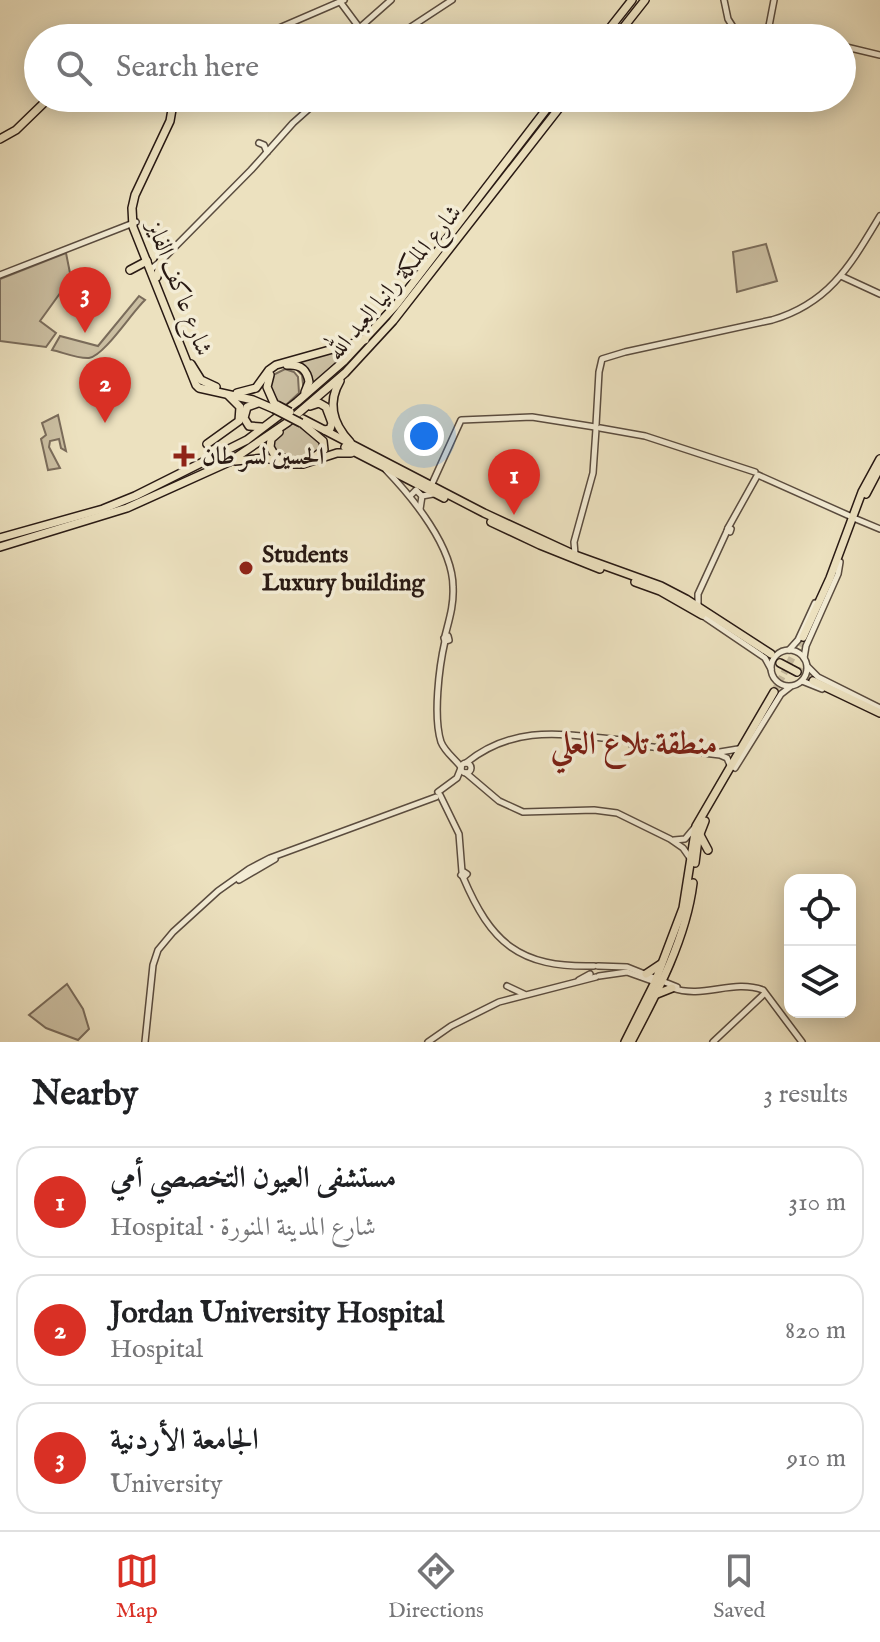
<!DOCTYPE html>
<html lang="en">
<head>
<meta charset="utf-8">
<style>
  body { margin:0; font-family:"IM FELL English",Amiri,serif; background:#f6f6f6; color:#202124 }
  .controls { position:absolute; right:24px; bottom:24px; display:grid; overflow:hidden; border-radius:16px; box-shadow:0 4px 20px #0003 }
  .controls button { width:72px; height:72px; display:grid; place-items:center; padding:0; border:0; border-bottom:2px solid #e0e0e0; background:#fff; color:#202124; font:40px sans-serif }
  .you { position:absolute; left:424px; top:436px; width:28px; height:28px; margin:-20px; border:6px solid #fff; border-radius:50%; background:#1a73e8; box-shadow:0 0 0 12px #1a73e833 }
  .badge { display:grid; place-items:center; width:52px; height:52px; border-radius:50%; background:#d93025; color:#fff; font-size:26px; font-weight:700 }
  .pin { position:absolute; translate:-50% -66px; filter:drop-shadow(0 2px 4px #0008) }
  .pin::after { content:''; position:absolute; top:42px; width:28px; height:24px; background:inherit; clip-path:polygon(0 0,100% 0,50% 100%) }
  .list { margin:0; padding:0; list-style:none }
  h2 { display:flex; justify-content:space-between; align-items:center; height:104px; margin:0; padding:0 32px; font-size:34px }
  h2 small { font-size:26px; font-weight:400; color:#757577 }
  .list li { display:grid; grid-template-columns:52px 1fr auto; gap:24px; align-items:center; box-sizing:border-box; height:112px; margin:0 16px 16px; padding:0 16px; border:2px solid #e0e0e0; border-radius:24px }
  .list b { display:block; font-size:30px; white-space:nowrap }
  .list p { margin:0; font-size:26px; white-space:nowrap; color:#757577 }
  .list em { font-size:26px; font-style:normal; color:#757577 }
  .icon { flex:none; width:44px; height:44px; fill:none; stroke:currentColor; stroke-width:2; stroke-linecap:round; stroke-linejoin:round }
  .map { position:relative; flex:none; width:880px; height:1042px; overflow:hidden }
  .search { position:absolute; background:#fff; box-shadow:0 4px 20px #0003; left:24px; right:24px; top:24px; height:88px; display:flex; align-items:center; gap:20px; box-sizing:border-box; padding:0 28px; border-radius:44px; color:#757577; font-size:30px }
  .sheet { height:488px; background:#fff }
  nav { display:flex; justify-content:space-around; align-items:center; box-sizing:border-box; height:112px; border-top:2px solid #e0e0e0; background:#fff; font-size:22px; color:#757577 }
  nav a { display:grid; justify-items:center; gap:4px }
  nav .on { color:#d93025 }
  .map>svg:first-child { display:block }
  .green { fill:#cbbfa2; stroke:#7a6c5b; stroke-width:2 }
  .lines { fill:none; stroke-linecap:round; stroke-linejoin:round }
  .major-tunnel { stroke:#c5b99d; stroke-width:7; stroke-dasharray:7 3.5; stroke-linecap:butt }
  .minor-casing { stroke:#5a4c3f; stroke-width:8 }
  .major-casing { stroke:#291a14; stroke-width:10 }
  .minor { stroke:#f3ecd5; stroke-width:5 }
  .major { stroke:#ece1bf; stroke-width:7 }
  .major-bridge-casing { stroke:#291a14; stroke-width:10; stroke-linecap:butt }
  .major-bridge { stroke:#ece1bf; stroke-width:7 }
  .poi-dot { fill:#8f2418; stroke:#f3ecd5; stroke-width:3 }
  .labels { text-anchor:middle; stroke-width:7; stroke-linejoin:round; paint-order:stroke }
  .street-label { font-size:24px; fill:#291a14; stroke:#f3ecd5 }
  .poi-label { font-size:24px; font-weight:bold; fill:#291a14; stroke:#f3ecd5; text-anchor:start }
  .district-label { font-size:32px; font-weight:bold; fill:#7a1f14; stroke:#f3ecd5 }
</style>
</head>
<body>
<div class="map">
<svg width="880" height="1042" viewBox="0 0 880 1042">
  <rect width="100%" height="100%" fill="#ece1bf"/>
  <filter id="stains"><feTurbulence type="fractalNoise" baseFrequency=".0025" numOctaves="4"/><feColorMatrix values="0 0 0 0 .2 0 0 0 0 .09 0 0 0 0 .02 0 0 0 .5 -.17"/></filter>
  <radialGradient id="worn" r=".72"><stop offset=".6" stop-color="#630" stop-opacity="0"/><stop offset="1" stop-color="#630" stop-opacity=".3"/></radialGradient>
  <g class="green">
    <path d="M766,244L777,281L737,292L733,252Z"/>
    <path d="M66,253L71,278L40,321L56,333L46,347L0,341V279Z"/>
    <path d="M139,296L145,300C132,312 104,356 89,358C78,359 62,352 52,350L60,336L98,346Z"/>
    <path d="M358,344L304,393L302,375L291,364Z"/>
    <path d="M285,369L294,372L298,377L299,393L286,405L279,402L269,391L273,375Z"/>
    <path d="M58,415L66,451L61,448L59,439L50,441L49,447L60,468L48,470L41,439L46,435L42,423Z"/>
    <path d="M292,423L316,435L322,447C308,462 290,460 273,451L274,437Z"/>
    <path d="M67,984L83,1009L89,1029L78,1040L46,1028L29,1015Z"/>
  </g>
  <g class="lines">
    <g class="major-tunnel">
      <path d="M798,670L814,678"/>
      <path d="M774,692L803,637"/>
    </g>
    <g class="minor-casing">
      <g id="minor">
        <path d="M724,0L728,19L740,38"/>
        <path d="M341,3L367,38"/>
        <path d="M769,26L785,38"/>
        <path d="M357,30L391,0"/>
        <path d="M256,38L344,0"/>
        <path d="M394,38L452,0"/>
        <path d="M760,38L769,26L774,0"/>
        <path d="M842,46L880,55"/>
        <path d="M259,143L264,145L267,152"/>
        <path d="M150,270L161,261L251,170L293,123L321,98"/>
        <path d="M0,275L136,222"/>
        <path d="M841,276L880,294"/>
        <path d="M596,425L599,372L602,359L625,352L772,320C830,303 851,264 880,216"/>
        <path d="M600,428L645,436L755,472"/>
        <path d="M386,470C413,498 453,547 453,587C454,605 449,620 445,636"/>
        <path d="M758,475L852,517"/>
        <path d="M431,486L461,420L532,417L595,427"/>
        <path d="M410,496L416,490L422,496"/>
        <path d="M420,509L422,496L433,494"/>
        <path d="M856,519L880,529"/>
        <path d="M728,528L757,476"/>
        <path d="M728,528L731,529L730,532L727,531Z"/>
        <path d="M575,554L574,542L593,473L596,429"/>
        <path d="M698,606V594L727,531"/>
        <path d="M703,616L765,658L771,669"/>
        <path d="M448,636L449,640L445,641L444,638Z"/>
        <path d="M445,641C439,667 433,717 441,742C445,752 455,759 461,767"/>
        <path d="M789,650L798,640L815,603"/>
        <circle cx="789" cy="668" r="18"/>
        <path d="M804,658L806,646L838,574L840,562"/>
        <path d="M808,667L818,677L880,708"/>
        <path d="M802,681L822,689"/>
        <rect x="632" y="741" width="4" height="4"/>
        <path d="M636,745L720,755L727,758L730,765"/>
        <path d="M720,752L738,749"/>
        <path d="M466,763C518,721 570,736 632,741"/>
        <circle cx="466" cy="768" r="5"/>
        <path d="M735,768L781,694L790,687"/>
        <path d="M466,773L499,801L523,812L594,810L617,813L670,839L683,848L690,858"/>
        <path d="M438,792L457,778L461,768"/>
        <path d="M440,795L459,834L462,872"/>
        <path d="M674,840L685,839L695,827"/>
        <path d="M464,872L467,874L464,877L461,875Z"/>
        <path d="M463,877C491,943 519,968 594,966"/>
        <path d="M239,880L275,859"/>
        <path d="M598,966L627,967L677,987"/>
        <path d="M599,976L627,972L655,982"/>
        <path d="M579,980L590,974"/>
        <path d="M507,986L524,994"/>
        <path d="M672,988C704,999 732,979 763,990L802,1042"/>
        <path d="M145,1042L153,965L158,950L173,932L218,891L249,869L270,858L436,797"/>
        <path d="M428,1042L451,1026L499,1002L596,977"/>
        <path d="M713,1042L764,994"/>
      </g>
    </g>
    <g class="major-casing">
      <g id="major">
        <path d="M602,38L632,0"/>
        <path d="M615,38L645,0"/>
        <path d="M174,98L170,121L135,195L132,208L133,227L196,385L199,388L253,400L274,409"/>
        <path d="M0,139L16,130L49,98"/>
        <path d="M130,270L147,261"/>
        <path d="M157,277L161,261"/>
        <path d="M191,364L201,380L216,387"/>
        <path d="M287,365C300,364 307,369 309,382L305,392"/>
        <path d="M270,375L267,387L274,403"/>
        <path d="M340,381C327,403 333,424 350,442"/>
        <path d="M237,393L256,388L269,370L276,365L365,340"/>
        <path d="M258,403L247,407L244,418L249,426L261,427"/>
        <path d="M310,406L319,403L326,407L332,423L330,429L325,430"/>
        <path d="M303,419L484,513L575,555L661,586L686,599L771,654"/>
        <path d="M304,425L323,441L324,450L314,457"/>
        <path d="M279,432L271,439L270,447L274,454L286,459"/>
        <path d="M207,444L239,421L240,407L229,396"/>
        <path d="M345,447L444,498"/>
        <path d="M235,461L265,458L290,464H303L337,453H351"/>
        <path d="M866,494L879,469"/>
        <path d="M491,522L540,545L600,569"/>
        <path d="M0,538L103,509L135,496L247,440L297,402L344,361L396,305L555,98"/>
        <path d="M0,547L127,508L229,462L288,422L345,373L393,321L567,98"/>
        <path d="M635,582L660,591L702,615"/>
        <path d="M803,637L830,578L862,492L880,459"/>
        <path d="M780,663L797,672"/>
        <path d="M813,681L880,713"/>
        <path d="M700,835L708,850"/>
        <path d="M695,863L698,839L705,821"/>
        <path d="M646,974L661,964"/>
        <path d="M657,994L672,988"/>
        <path d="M625,1042L655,982L683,908L696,826L774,692"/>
        <path d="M631,1042C657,993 686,939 693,883"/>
      </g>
    </g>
    <use href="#minor" class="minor"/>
    <use href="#major" class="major"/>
    <g class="major-bridge-casing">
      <g id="major-bridge">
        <path d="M277,405L290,412"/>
        <path d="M274,409L301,423"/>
      </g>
    </g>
    <use href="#major-bridge" class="major-bridge"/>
  </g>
  <g class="poi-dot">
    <path d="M180 444h8v8h8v8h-8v8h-8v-8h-8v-8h8z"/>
    <circle cx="246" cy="568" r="8"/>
  </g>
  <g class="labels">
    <g class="street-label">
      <text transform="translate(394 282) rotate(-50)" y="8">شارع الملكة رانيا العبد الله</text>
      <text transform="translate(180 288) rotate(69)" y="8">شارع عاكف الفايز</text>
    </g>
    <g class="poi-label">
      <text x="202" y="464">الحسين لسر طان</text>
      <text x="262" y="562">Students<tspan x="262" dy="28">Luxury building</tspan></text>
    </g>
    <g class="district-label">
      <text x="634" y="754">منطقة تلاع العلي</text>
    </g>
  </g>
  <rect width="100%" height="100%" filter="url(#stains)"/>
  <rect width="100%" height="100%" fill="url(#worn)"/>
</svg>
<div class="controls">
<button><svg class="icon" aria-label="locate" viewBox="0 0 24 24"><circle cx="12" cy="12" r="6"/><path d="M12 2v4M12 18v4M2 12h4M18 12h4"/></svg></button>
<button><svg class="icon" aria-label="layers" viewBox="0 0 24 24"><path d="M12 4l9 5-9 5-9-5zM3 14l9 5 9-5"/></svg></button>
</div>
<div class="you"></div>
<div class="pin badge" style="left:514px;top:515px">1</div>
<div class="pin badge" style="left:105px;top:423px">2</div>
<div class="pin badge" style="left:85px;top:333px">3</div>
<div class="search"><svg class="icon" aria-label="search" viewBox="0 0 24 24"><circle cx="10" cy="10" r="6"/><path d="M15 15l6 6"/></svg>Search here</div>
</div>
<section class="sheet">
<h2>Nearby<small>3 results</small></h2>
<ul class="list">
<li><span class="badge">1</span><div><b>مستشفى العيون التخصصي أمي</b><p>Hospital · شارع المدينة المنورة</p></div><em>310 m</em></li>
<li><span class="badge">2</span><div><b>Jordan University Hospital</b><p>Hospital</p></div><em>820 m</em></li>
<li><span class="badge">3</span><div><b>الجامعة الأردنية</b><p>University</p></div><em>910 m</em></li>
</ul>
</section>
<nav>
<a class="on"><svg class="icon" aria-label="map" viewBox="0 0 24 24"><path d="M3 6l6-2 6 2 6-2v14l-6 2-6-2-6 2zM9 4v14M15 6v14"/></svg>Map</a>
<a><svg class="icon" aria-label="directions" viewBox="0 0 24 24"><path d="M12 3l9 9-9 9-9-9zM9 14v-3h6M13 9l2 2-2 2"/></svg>Directions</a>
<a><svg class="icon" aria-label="saved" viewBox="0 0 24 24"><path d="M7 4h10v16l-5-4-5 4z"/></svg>Saved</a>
</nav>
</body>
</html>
